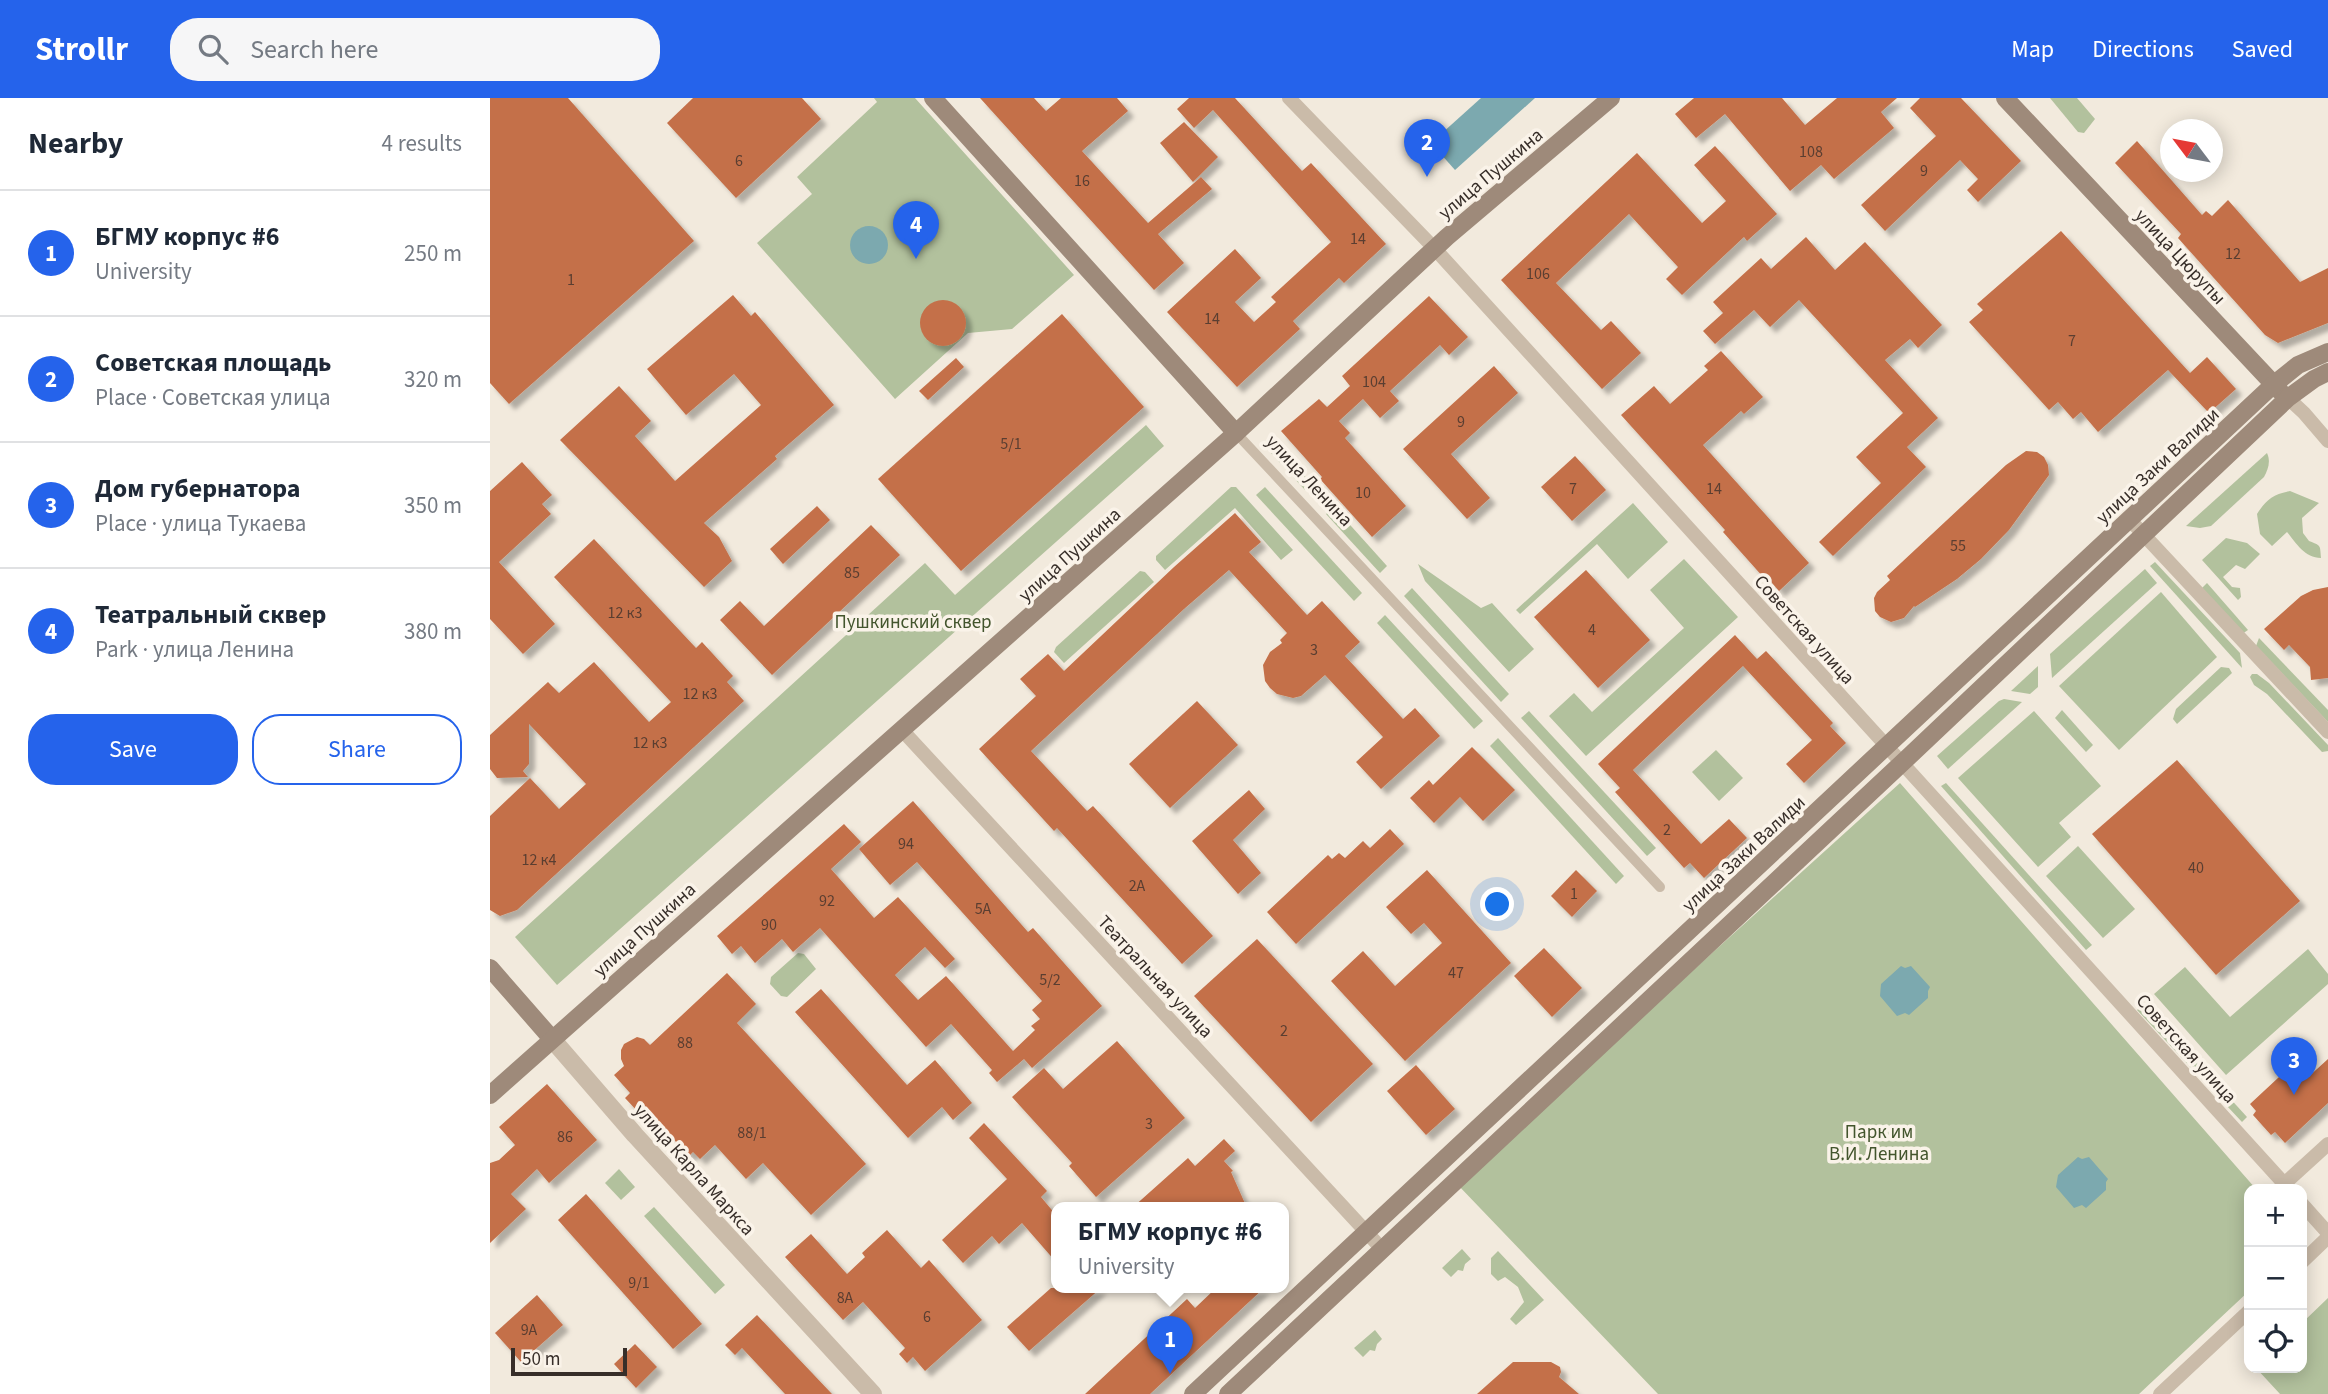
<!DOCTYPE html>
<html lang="en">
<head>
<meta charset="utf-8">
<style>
  body { margin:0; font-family:"Source Sans 3",sans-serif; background:#f6f6f7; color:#1f2937 }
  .controls { position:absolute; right:21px; bottom:21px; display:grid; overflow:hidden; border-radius:14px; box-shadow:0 4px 18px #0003 }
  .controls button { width:63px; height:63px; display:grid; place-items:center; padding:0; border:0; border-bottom:2px solid #e0e1e3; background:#fff; color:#1f2937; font:35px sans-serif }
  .compass { position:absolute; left:1670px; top:21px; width:63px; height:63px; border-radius:50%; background:#fff; box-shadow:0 4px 18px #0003; rotate:302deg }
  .scale { position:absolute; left:21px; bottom:18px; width:116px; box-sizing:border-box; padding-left:7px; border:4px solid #372e29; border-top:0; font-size:19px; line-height:24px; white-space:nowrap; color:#372e29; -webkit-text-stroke:5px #faf3e9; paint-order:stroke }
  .you { position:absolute; left:1008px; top:807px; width:24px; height:24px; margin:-18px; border:5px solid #fff; border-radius:50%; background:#1a73e8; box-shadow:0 0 0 10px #1a73e833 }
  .badge { display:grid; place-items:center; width:46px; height:46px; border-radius:50%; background:#2563eb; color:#fff; font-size:23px; font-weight:700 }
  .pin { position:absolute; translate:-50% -58px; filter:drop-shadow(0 2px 4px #0008) }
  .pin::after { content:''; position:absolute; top:37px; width:24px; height:21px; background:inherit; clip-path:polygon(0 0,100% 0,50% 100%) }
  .popup { position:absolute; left:561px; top:1104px; width:238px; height:91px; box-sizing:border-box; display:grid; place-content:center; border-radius:14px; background:#fff; filter:drop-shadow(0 2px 5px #0005); font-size:23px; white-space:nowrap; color:#747a83 }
  .popup b { font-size:26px; color:#1f2937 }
  .popup::after { content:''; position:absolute; left:50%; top:100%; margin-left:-14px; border:14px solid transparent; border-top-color:#fff }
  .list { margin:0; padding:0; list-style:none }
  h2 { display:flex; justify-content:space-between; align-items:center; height:91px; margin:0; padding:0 28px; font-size:30px }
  h2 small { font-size:23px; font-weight:400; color:#747a83 }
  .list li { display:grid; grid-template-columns:46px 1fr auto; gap:21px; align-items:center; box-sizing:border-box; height:126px; padding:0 28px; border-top:2px solid #e0e1e3 }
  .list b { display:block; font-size:26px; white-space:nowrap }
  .list p { margin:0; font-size:23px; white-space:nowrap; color:#747a83 }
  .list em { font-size:23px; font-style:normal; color:#747a83 }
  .actions { display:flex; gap:14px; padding:21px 28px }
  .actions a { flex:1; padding:16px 0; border:2px solid #2563eb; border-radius:28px; text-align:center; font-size:24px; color:#2563eb }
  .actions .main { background:#2563eb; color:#fff }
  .icon { flex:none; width:38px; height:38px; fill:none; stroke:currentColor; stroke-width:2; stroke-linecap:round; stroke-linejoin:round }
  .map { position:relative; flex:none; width:1838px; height:1296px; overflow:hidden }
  header { display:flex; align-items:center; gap:42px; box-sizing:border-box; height:98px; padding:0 35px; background:#2563eb; color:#fff }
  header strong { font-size:33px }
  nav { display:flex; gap:38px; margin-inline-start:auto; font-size:24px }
  .search { width:490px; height:63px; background:#f6f6f7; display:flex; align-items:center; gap:18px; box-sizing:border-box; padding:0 24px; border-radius:28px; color:#747a83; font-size:26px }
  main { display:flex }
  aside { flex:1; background:#fff }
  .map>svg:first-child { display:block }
  .green { fill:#b2c19d }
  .water { fill:#7ca9af }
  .building { fill:#c47049; filter:url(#shadow) }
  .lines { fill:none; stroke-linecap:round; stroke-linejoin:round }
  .pedestrian { stroke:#cabba9; stroke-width:10 }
  .minor { stroke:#cabba9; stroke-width:14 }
  .tertiary { stroke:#cabba9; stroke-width:18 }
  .secondary { stroke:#9e8a7a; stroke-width:18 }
  .labels { text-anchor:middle; stroke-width:7; stroke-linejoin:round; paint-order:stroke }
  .number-label { font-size:16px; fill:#5a3e31 }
  .street-label { font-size:19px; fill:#372e29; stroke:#faf3e9 }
  .park-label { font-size:19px; fill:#43552d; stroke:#faf3e9 }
</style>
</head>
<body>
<header>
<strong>Strollr</strong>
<div class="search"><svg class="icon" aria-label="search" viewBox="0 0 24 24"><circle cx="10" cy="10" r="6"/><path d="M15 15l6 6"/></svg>Search here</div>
<nav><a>Map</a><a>Directions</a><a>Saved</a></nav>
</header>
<main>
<aside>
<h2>Nearby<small>4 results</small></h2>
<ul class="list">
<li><span class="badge">1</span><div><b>БГМУ корпус #6</b><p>University</p></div><em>250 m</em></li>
<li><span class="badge">2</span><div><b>Советская площадь</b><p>Place · Советская улица</p></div><em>320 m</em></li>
<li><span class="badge">3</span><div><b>Дом губернатора</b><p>Place · улица Тукаева</p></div><em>350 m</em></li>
<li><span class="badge">4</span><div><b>Театральный сквер</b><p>Park · улица Ленина</p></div><em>380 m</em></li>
</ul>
<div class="actions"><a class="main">Save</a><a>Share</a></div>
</aside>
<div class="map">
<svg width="1838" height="1296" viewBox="0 0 1838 1296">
  <defs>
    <filter id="shadow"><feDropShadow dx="6" dy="6" stdDeviation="2" flood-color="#0004"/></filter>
  </defs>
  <rect width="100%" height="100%" fill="#f2eadd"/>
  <g class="green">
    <path d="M384,0H425L584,177L522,231L478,235L405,301L267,145L322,96L307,79L387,4Z"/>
    <path d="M1560,0H1587L1605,21L1594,35L1588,34Z"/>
    <path d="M656,327L674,348L67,887L25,839L435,465L465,497Z"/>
    <path d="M788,349L822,386L815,392L781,355Z"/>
    <path d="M1777,355C1781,364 1778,371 1774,379L1721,428L1710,430L1696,428Z"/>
    <path d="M741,389H746L803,452L791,462L745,410L675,472L666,462V458Z"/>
    <path d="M775,389L872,495L864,503L766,397Z"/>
    <path d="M1800,393L1829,405L1812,420L1813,435L1819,443C1831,448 1830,446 1831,460C1815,460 1806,445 1797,434L1782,448L1770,436L1767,416C1776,402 1783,396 1800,393Z"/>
    <path d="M1143,405L1178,444L1138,481L1107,446L1030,516L1026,512Z"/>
    <path d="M844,409L897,468L890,475L836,416Z"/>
    <path d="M1736,440L1757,445L1770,456L1755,471L1746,467L1733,479L1742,489L1750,490L1751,499L1748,502L1712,462Z"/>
    <path d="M1194,461L1248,519L1096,658L1059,618L1084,595L1102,614L1194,530L1160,492Z"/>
    <path d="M1665,464L1750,555L1752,570L1660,468Z"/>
    <path d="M928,466L991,510L1002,505L1044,551L1019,574L935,483Z"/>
    <path d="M1655,471L1667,485L1562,580L1560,556Z"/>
    <path d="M650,473L655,474L664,484L574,565L564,554L566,549Z"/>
    <path d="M1717,485L1758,532L1752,536L1712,490Z"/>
    <path d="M922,490L1019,596L1011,604L914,498Z"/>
    <path d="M1671,494L1727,559L1629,652L1569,588Z"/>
    <path d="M895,517L993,623L984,631L887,525Z"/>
    <path d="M1769,540L1838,612V624L1766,548Z"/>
    <path d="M1548,568V589L1540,596L1521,593Z"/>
    <path d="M1731,569L1739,570L1742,575L1687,626L1683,621L1686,611Z"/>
    <path d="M1762,576H1767L1779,585L1838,647V653L1832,654L1777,596L1764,587L1760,579Z"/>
    <path d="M1514,601L1532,604L1458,671L1447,658L1509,603Z"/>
    <path d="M1572,612L1603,647L1596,654L1565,620Z"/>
    <path d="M1039,613L1166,750L1157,758L1031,620Z"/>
    <path d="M1544,613L1611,688L1569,725L1581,739L1548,769L1468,680Z"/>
    <path d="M1008,640L1134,778L1126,786L1000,648Z"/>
    <path d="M1226,652L1253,680L1229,703L1202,674Z"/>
    <path d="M1410,685L1766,1091H1759V1193L1649,1296H1168L967,1086Z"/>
    <path d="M1456,685L1602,847L1596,852L1451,688Z"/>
    <path d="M1588,748L1645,811L1613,840L1556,778Z"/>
    <path d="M1818,851L1838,876V886L1736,977L1664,896L1695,869L1740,919Z"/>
    <path d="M308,855L314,856L326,871L297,899L291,898L280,886L281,879Z"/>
    <path d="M1654,906L1757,1019L1752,1024L1647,912Z"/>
    <path d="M129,1071L145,1089L131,1102L115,1085Z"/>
    <path d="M164,1109L235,1187L225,1196L154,1118Z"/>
    <path d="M972,1151L981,1161L975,1166L973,1173L968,1172L961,1179L952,1170Z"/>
    <path d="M1008,1153L1054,1202L1026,1227L1020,1221L1034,1204L1028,1189L1015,1179L1008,1183L1001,1176V1160Z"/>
    <path d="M1838,1200V1296H1790L1766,1270H1812V1225Z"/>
    <path d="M885,1232L892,1241L887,1246L885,1253L880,1252L873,1259L864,1250Z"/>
  </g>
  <g class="water">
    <path d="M991,0H1045L965,72L941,45Z"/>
    <circle cx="379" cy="147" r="19"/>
    <path d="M1411,868L1415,870L1421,868L1440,889L1438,893V900L1419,917L1415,915L1407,918L1390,898L1391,886Z"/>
    <path d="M1588,1059L1592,1061L1599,1059L1618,1081L1616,1084V1092L1596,1110L1592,1107L1584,1110L1566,1089L1568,1077Z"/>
  </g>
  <g class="building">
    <path d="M0,0H78L204,143L19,306L0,285Z"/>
    <path d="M203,0H312L331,21L246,100L177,25Z"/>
    <path d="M490,0H544L556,13L571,0H627L638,13L592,53L658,125L711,79L722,91L668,136L694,165L664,192Z"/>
    <path d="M699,0H745L812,73L821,65L896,146L854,185L849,180L803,223L810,231L747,289L677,214L745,151L771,180L745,204L764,224L786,204L781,199L841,144L723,12L704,30L687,11Z"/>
    <path d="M1204,0H1292L1315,27L1347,0H1407L1391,14L1404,30L1344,81L1331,67L1300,93L1235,16L1206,40L1185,16Z"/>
    <path d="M1430,0H1471L1531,63L1488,104L1477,92L1488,81L1470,62L1395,133L1371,107L1446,38L1420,10Z"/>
    <path d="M694,24L728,59L703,84L670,45Z"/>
    <path d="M1647,43L1712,117L1716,113L1722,118L1738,102L1810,184L1838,170V225L1788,245L1775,237L1688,140L1691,136L1625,65Z"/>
    <path d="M1225,48L1287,116L1257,143L1254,139L1192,197L1176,181L1188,169L1139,116L1066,185L1111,232L1121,223L1151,255L1112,291L1011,182L1147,55L1212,125L1236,103L1204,67Z"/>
    <path d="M1571,133L1700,275L1717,259L1746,291L1719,315L1678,272L1608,334L1591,314L1583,321L1568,304L1559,312L1479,224L1493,212L1487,206Z"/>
    <path d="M1316,139L1345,172L1375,144L1452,227L1428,250L1420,241L1395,262L1448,320L1417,349L1436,369L1343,458L1329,444L1391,385L1366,359L1413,315L1309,202L1280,229L1264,212L1225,246L1213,233L1233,215L1223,204L1271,160L1281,171Z"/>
    <path d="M243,197L261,218L265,214L344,307L285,358L287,361L214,425L229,439L242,463L214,489L70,342L129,288L161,323L145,338L185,383L271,307L244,276L196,317L157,271Z"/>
    <path d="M939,198L978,239L959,257L950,247L900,293L909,303L890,320L873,301L849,323L860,335L855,340L916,408L882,439L830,381L832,379L791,333L829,301L837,309L860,288L852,278Z"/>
    <circle cx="453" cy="225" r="23"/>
    <path d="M572,216L654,309L471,473L388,381Z"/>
    <path d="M1231,253L1273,299L1254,316L1251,313L1213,347L1319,465L1289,493L1276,478L1274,480L1233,434L1235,432L1131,317L1164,288L1180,306L1218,272L1214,268Z"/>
    <path d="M466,260L474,269L438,302L429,293Z"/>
    <path d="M1004,268L1028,295L961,356L1000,400L977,421L913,351Z"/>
    <path d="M1536,353L1547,354L1554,359L1558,367L1559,377L1519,432L1491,461L1467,481L1425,509L1424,508L1414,520L1401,524L1390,519L1385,513L1384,500L1387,494L1400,482L1397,478L1516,367Z"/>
    <path d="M1085,358L1116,392L1082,423L1051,389Z"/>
    <path d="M32,364L62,397L52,406L61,416L9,464L65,526L33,556L0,521V393Z"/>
    <path d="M327,408L340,422L293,466L280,451Z"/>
    <path d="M745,415L771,444L759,454L817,517L832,503L870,544L855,558L913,621L925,610L950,638L891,691L866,664L893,639L835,577L811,598L803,600L787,596L780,590L775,583L773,567L780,554L792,545L790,542L797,535L739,472L694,511L541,653L597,713L603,708L723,838L692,866L567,730L564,733L489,651L546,598L530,581L558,556L574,573L684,469Z"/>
    <path d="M381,427L410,457L282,577L230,522L250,503L274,528Z"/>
    <path d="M104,441L206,550L212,544L243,578L237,584L254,603L27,812L10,818L0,812V718L40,680L69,711L96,686L39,626V666L33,673L38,679L7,680L0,671V637L58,584L69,595L104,564L159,624L181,604L64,479Z"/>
    <path d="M1096,472L1160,542L1108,590L1044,519Z"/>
    <path d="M1838,489V580L1821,582L1820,569L1799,547L1794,552L1774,531L1811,498L1823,492Z"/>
    <path d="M1245,537L1267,561L1276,553L1343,625L1340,628L1356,645L1314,685L1296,666L1322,642L1253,568L1143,672L1211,746L1239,721L1257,740L1214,780L1200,765L1194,770L1125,694L1130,690L1108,666Z"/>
    <path d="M707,603L748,647L680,710L639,666Z"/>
    <path d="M982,649L1025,692L993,723L970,699L944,725L920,700L939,682L943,687Z"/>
    <path d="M1687,662L1810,803L1726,877L1602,736Z"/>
    <path d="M759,692L775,711L743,742L771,775L748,796L702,743Z"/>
    <path d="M423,703L538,834L543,830L612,908L542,970L534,961L507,984L499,975L502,972L461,926L436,949L330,830L303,854L292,841L265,865L251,848L242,856L227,838L354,726L371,744L341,771L384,820L408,799L465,861L455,870L435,849L405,877L428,902L456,878L523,953L545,932L541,928L550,921L542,912L552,903L427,764L400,787L369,751Z"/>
    <path d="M900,731L914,746L806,846L777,814L838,757L842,761L849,755L855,760L873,743L880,750Z"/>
    <path d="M937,772L1021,865L915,963L841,883L873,853L905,888L952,845L934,825L921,836L896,809Z"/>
    <path d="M1086,772L1107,793L1082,819L1061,798Z"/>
    <path d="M767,841L883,966L821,1024L704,898Z"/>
    <path d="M1054,850L1092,890L1062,919L1024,878Z"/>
    <path d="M237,875L266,906L247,925L376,1066L321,1117L273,1065L256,1081L225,1047L210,1061L203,1054L199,1058L155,1010L149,1015L135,1000L140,995L124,977L134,968L131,961V952L134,946L147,939L154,941L160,947Z"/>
    <path d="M331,891L417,987L445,962L482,1005L463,1022L452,1009L418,1040L305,914Z"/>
    <path d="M627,943L695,1020L606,1099L579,1068L582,1065L522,999L554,970L573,991Z"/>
    <path d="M1838,961V1005L1795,1045L1785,1034L1781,1037L1763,1017L1766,1013L1760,1006L1802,967L1816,981Z"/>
    <path d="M926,967L965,1011L936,1037L897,993Z"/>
    <path d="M57,986L107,1042L59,1085L47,1071L21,1096L36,1111L0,1145V1065L9,1062L25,1047L9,1029Z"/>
    <path d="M494,1025L557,1093L551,1099L566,1117V1164L532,1125L509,1146L502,1138L473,1165L452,1142L517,1081L479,1040Z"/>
    <path d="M734,1041L745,1053L734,1063L743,1073L741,1074L757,1110H642L698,1060L705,1068Z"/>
    <path d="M96,1096L212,1226L183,1251L68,1122Z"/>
    <path d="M397,1132L431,1170L439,1162L492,1222L435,1273L423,1259L417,1265L409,1256L415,1250L373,1204L353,1222L295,1159L321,1136L357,1176L375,1159L372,1155Z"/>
    <path d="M561,1190H611L539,1253L517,1229Z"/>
    <path d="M726,1190H774L660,1296H595L697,1201L705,1210Z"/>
    <path d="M47,1197L73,1227L31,1264L5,1235Z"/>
    <path d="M267,1217L342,1296H295L252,1250L245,1257L235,1247Z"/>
    <path d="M145,1246L167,1269L146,1290L124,1266Z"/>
    <path d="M1023,1264H1061L1070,1269L1071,1274L1069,1279L1089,1296H987Z"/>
  </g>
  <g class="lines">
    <path class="pedestrian" d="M746,335L1170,789"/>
    <g class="minor">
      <path d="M799,0L945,151L1799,1091"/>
      <path d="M1798,300L1814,315L1838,343"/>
      <path d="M1640,422L1838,634"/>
      <path d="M412,632L892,1151"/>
      <path d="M1794,1086L1838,1046"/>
      <path d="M1812,1106L1838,1135"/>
      <path d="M1812,1164L1838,1139"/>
      <path d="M1670,1296L1759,1213"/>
    </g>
    <path class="tertiary" d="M62,941L145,1037L383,1296"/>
    <g class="secondary">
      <path d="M443,0L746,335"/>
      <path d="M1515,0L1790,293"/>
      <path d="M0,870L62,941"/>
      <path d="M0,997L746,335L957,139L1121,0"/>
      <path d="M703,1296L1783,287L1808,267L1838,254"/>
      <path d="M738,1296L1412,665L1798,300L1824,281L1838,274"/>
    </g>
  </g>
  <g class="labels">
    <g class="number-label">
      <text x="1321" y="59">108</text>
      <text x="249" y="68">6</text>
      <text x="1434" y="78">9</text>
      <text x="592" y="88">16</text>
      <text x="868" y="146">14</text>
      <text x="1743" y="161">12</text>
      <text x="1048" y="181">106</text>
      <text x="81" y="187">1</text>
      <text x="722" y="226">14</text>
      <text x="1582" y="248">7</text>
      <text x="884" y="289">104</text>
      <text x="971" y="329">9</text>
      <text x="521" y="351">5/1</text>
      <text x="1083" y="396">7</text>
      <text x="1224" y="396">14</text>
      <text x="873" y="400">10</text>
      <text x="1468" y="453">55</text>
      <text x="362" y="480">85</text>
      <text x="135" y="520">12 к3</text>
      <text x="1102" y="537">4</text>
      <text x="824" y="557">3</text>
      <text x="210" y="601">12 к3</text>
      <text x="160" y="650">12 к3</text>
      <text x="1177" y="737">2</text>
      <text x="416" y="751">94</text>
      <text x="49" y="767">12 к4</text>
      <text x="1706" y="775">40</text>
      <text x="647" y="793">2А</text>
      <text x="1084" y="801">1</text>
      <text x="337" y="808">92</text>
      <text x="493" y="816">5А</text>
      <text x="279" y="832">90</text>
      <text x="966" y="880">47</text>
      <text x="560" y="887">5/2</text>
      <text x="794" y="938">2</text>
      <text x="195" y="950">88</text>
      <text x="659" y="1031">3</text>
      <text x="262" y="1040">88/1</text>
      <text x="75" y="1044">86</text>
      <text x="149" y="1190">9/1</text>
      <text x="355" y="1205">8А</text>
      <text x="437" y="1224">6</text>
      <text x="39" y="1237">9А</text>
    </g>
    <g class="street-label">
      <text transform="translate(1000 75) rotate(-40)" y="7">улица Пушкина</text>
      <text transform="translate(1691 158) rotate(47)" y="7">улица Цюрупы</text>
      <text transform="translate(1667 367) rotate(-43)" y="7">улица Заки Валиди</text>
      <text transform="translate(820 382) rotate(47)" y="7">улица Ленина</text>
      <text transform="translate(579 456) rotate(-42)" y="7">улица Пушкина</text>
      <text transform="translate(1315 531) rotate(48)" y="7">Советская улица</text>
      <text transform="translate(1253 755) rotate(-43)" y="7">улица Заки Валиди</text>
      <text transform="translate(154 831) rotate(-42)" y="7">улица Пушкина</text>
      <text transform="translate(666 878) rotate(47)" y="7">Театральная улица</text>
      <text transform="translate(1697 950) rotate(48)" y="7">Советская улица</text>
      <text transform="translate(205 1071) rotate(48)" y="7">улица Карла Маркса</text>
    </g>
    <g class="park-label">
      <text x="423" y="530">Пушкинский сквер</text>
      <text x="1389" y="1040">Парк им<tspan x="1389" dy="22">В.И. Ленина</tspan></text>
    </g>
  </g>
</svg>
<div class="controls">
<button>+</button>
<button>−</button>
<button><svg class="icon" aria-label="locate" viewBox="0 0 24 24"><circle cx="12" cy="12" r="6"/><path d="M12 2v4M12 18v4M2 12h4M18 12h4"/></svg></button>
</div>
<svg class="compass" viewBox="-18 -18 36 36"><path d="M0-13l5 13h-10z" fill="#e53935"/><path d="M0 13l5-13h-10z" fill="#747a83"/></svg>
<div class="scale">50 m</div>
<div class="you"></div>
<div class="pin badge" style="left:680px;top:1276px">1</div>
<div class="popup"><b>БГМУ корпус #6</b>University</div>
<div class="pin badge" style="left:937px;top:79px">2</div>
<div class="pin badge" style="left:1804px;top:997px">3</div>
<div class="pin badge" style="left:426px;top:161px">4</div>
</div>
</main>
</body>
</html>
